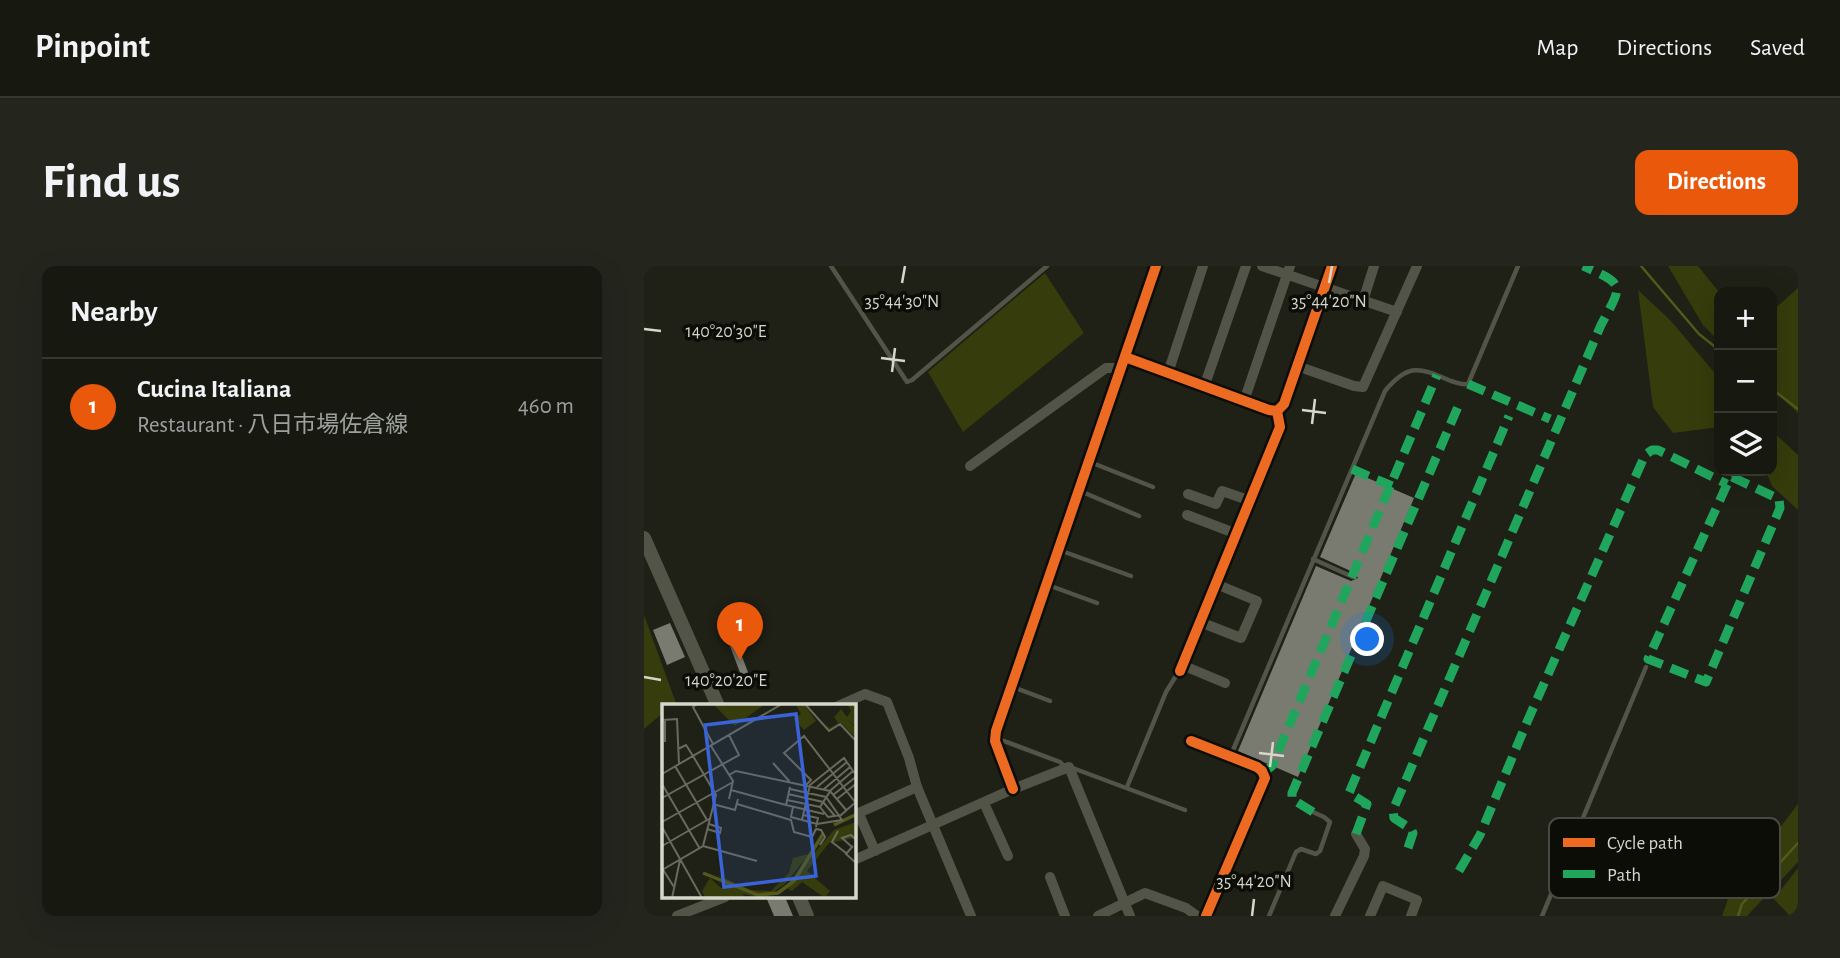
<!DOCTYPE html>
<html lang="en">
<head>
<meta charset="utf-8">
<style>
  body { margin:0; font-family:"Alegreya Sans","Noto Sans JP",sans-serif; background:#24261e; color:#f1f3f6 }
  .controls { position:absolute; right:21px; top:21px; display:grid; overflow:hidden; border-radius:14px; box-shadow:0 7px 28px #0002 }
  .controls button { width:63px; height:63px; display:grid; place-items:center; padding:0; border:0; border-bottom:2px solid #363830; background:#171910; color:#f1f3f6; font:35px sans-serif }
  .you { position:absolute; left:724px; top:374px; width:24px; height:24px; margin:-18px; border:5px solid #fff; border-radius:50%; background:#1a73e8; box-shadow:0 0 0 10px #1a73e833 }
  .badge { display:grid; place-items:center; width:46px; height:46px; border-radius:50%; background:#ea580c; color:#fff; font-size:23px; font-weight:700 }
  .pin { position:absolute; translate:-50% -58px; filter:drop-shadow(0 2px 4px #0008) }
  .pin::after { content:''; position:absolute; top:37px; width:24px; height:21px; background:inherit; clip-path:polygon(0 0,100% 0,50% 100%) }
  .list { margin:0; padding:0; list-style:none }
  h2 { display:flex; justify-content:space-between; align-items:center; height:91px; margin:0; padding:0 28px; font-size:30px }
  h2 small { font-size:23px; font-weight:400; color:#9ea09f }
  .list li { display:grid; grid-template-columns:46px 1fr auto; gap:21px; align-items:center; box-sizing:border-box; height:98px; padding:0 28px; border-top:2px solid #363830 }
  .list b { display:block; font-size:26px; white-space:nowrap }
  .list p { margin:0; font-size:23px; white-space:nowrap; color:#9ea09f }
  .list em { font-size:23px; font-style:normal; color:#9ea09f }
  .icon { flex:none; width:38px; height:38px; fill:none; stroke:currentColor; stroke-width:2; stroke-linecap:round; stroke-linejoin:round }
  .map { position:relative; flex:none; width:1154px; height:650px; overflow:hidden; border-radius:14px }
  header { display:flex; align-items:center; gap:42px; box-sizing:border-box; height:98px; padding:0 35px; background:#171910; border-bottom:2px solid #363830 }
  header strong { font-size:33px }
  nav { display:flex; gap:38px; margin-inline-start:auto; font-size:24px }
  .intro { display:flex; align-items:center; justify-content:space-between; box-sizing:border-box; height:168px; padding:0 42px }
  h1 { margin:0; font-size:49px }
  .button { padding:18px 32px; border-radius:14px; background:#ea580c; color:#fff; font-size:24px; font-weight:700 }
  main { display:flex; gap:42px; padding:0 42px }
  aside { flex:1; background:#171910; border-radius:14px; box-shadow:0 7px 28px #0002 }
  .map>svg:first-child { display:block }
  .green { fill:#363c0b }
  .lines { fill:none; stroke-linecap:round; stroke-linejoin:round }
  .stream { stroke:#52591b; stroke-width:2.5 }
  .building { fill:#797b71 }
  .lane { stroke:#525448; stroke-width:4.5 }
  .street { stroke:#525448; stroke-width:10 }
  .secondary { stroke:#515446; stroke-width:14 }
  .quiet { stroke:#20a55d; stroke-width:9; stroke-dasharray:18 9; stroke-linecap:butt }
  .cycleway-casing { stroke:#0c0d06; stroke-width:15 }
  .cycleway { stroke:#ed6a23; stroke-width:10 }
  .ticks { fill:none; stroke:#d5d7cb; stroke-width:2.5 }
  .inset-river { fill:none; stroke:#52591b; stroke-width:3.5 }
  .inset-road { fill:none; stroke:#686a5e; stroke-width:2 }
  .view { fill:#3963d6; fill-opacity:0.15; stroke:#3963d6; stroke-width:3.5 }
  .inset-edge { fill:none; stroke:#d5d7cb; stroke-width:3.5 }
  .key { fill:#0c0d06; stroke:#484a41; stroke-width:2 }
  .key-label { font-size:19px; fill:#d5d7cb }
  .ticks-label { font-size:18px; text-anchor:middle; fill:#d5d7cb; stroke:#0c0d06; stroke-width:7; stroke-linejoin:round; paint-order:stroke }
</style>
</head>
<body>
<header>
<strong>Pinpoint</strong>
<nav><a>Map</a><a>Directions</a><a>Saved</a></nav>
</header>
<div class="intro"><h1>Find us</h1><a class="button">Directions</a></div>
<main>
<aside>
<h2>Nearby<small></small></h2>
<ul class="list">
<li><span class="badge">1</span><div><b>Cucina Italiana</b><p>Restaurant · 八日市場佐倉線</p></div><em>460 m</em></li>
</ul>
</aside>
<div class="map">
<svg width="1154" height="650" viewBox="0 0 1154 650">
  <rect width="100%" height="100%" fill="#1f2116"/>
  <g class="green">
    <path d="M1024,0H1054L1075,26V75L1059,59Z"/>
    <path d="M401,7L440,67L319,166L284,106Z"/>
    <path d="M1154,22V147L1128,123V45Z"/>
    <path d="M994,24L1027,55L1075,112V161L1029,167L1009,141Z"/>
    <path d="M1128,165L1154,189V244L1128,220L1122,205H1128Z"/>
    <path d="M0,349L32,437L28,440H19V447L0,463Z"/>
    <path d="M1154,538V596L1103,650H1078L1086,627Z"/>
    <path d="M1154,602V650H1146L1130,633Z"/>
  </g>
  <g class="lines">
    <g class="stream">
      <path d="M997,0L1055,68L1075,84"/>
      <path d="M1128,123L1154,143"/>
      <path d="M1094,650L1098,638L1154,577"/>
    </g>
  </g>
  <g class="building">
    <path d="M712,207L770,232L654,511L594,485L672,300L707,315L714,312L711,307L676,291Z"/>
    <path d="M26,357L41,391L23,399L9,364Z"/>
    <path d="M93,377L105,409L98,412L86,380Z"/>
    <path d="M122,631H141L149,650H130Z"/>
  </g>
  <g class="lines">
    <g class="lane">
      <path d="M187,0L263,116L268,114L403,0"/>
      <path d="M446,196L509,221"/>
      <path d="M436,225L495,250"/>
      <path d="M415,284L487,310"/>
      <path d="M669,293L709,311"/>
      <path d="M404,319L453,337"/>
      <path d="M369,421L406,435"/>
      <path d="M352,472L416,496L421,501"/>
      <path d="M587,489L741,125C765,96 776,102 807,115C814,117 817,119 824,118L874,0"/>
      <path d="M426,501L541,544"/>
      <path d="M483,521L522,426L535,405"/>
      <path d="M625,650L652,586L657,583L672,588L676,585L686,556L680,551L669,546"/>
      <path d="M898,650L1002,401"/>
    </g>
    <g class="street">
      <path d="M618,0L753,46"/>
      <path d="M719,35L730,0"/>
      <path d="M481,91L625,144L633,145L640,138L688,0"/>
      <path d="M653,100L710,120L719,121L773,0"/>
      <path d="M524,107L559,0"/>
      <path d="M560,121L602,0"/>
      <path d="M600,135L646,0"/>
      <path d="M326,200L462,102H477"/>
      <path d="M544,228L572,238L578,225L607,235"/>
      <path d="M543,249L593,268"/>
      <path d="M556,356L597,372L613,335L572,318"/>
      <path d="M538,399L581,417"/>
      <path d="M536,405L636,161L633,145"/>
      <path d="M194,440L221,428L243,436L265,492L273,521L327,650"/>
      <path d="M547,475L613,501L618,505L621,512L562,650"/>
      <path d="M369,523L351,475L352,465L512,0"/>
      <path d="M340,537L364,590"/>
      <path d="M215,548L231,585"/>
      <path d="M210,549L273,521"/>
      <path d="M210,594L369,523L425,501L486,650"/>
      <path d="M406,611L421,650"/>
      <path d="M33,650L81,631"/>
      <path d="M454,650L501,627L542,642L553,650"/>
      <path d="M691,650L720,590L721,583L712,568"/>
      <path d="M726,650L739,620L773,634L767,650"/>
    </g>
    <g class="secondary">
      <path d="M0,272L74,440"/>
      <path d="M155,631L163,650"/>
    </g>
    <g class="quiet">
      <path d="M824,118L906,153"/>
      <path d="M708,203L748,220"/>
      <path d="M1088,211L1135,233L1136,242L1062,416L1004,393L1085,214Z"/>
      <path d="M619,507L628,500L793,109"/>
      <path d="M669,546L648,533V527L816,136"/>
      <path d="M712,568L723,538L705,527L865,150"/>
      <path d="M764,582L769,567L767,563L750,552L749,544L957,59C978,19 983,19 939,0"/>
      <path d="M815,605L836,569L883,456L1001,189L1008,184H1014L1083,218"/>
    </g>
    <g class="cycleway-casing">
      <g id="cycleway">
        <path d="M481,91L625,144L633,145L640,138L688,0"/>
        <path d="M536,405L636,161L633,145"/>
        <path d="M547,475L613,501L618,505L621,512L562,650"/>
        <path d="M369,523L351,475L352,465L512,0"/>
      </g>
    </g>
    <use href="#cycleway" class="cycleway"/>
  </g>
  <path class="ticks" d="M258,17L261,0M685,17L688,0M0,63L17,65M237,92L261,95M248,106L251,82M658,144L682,147M668,158L671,133M0,411L17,414M615,487L640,490M626,501L629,476M608,650L610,633"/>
  <g transform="translate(18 438)">
    <rect width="194" height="194" fill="#1f2116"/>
    <path d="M51,0H103L73,22ZM133,0H142L154,17L142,26L132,15L139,10ZM185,0H194V23L185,15L194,24V34L178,18L168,26L161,19L168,24L176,19L172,13L179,5L185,13L189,7ZM194,118L193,134L167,139L145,167L168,187L163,194L140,178L130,187L123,183L172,126ZM147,150L123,180L103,194L80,190L86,194H43L40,187L48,174L59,184L66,179L55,171L89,186L109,187L127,169L131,154Z" fill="#363c0b"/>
    <path class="inset-river" d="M172,121L195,110M41,169L96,191L116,189L132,177L161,130"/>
    <path class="inset-road" d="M35,0L31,3L51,40M143,0L167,27L178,20L195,38M3,15V38M0,16L15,15L17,60M49,42L71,77L67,95M16,45L24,41L31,52M111,59L128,78M13,62L45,116M0,70L120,0M67,71L74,67L168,87L185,107M195,71L191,67L169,86L158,103L166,113L179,111L195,97M0,80L38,145M143,82L149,76L122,49L142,32L193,98M128,83L124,101L162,110M155,83L185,58M128,85L164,93L180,116L155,120L129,113L131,103M162,85L188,63M69,86L124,101M126,90L161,98L173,112M171,91L195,72M0,94L77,51L67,31M175,95L195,79M125,96L158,103M51,100L73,106L76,95M75,100L129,116L132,128L150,133L154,125L159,126L163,133L158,141M141,111L156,114L154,123M140,116L148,81L182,54L191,67M0,118L71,78M0,123L40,194M45,125L58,129L59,124L47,120M176,127L170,138L184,149M0,142L47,115M41,142L95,157M191,142L184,150L194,159M190,143L180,134L189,131L195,137M0,164L12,183M0,166L41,142L54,91L31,52M10,194L18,156"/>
    <path class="view" d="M134,10L154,172L62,183L43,21Z"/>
    <rect width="194" height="194" class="inset-edge"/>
  </g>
  <rect x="905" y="552" width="231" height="80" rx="10" class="key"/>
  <rect x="919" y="572" width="32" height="9" fill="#ed6a23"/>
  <rect x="919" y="604" width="32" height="8" fill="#20a55d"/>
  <g class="key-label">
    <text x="963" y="583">Cycle path</text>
    <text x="963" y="615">Path</text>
  </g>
  <g class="ticks-label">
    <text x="258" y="41">35°44'30"N</text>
    <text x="685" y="41">35°44'20"N</text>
    <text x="82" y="71">140°20'30"E</text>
    <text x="82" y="420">140°20'20"E</text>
    <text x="610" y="621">35°44'20"N</text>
  </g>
</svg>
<div class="controls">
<button>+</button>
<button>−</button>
<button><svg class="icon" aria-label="layers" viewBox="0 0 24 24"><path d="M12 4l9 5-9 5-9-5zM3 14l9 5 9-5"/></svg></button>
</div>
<div class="you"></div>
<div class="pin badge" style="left:96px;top:394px">1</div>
</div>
</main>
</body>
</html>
